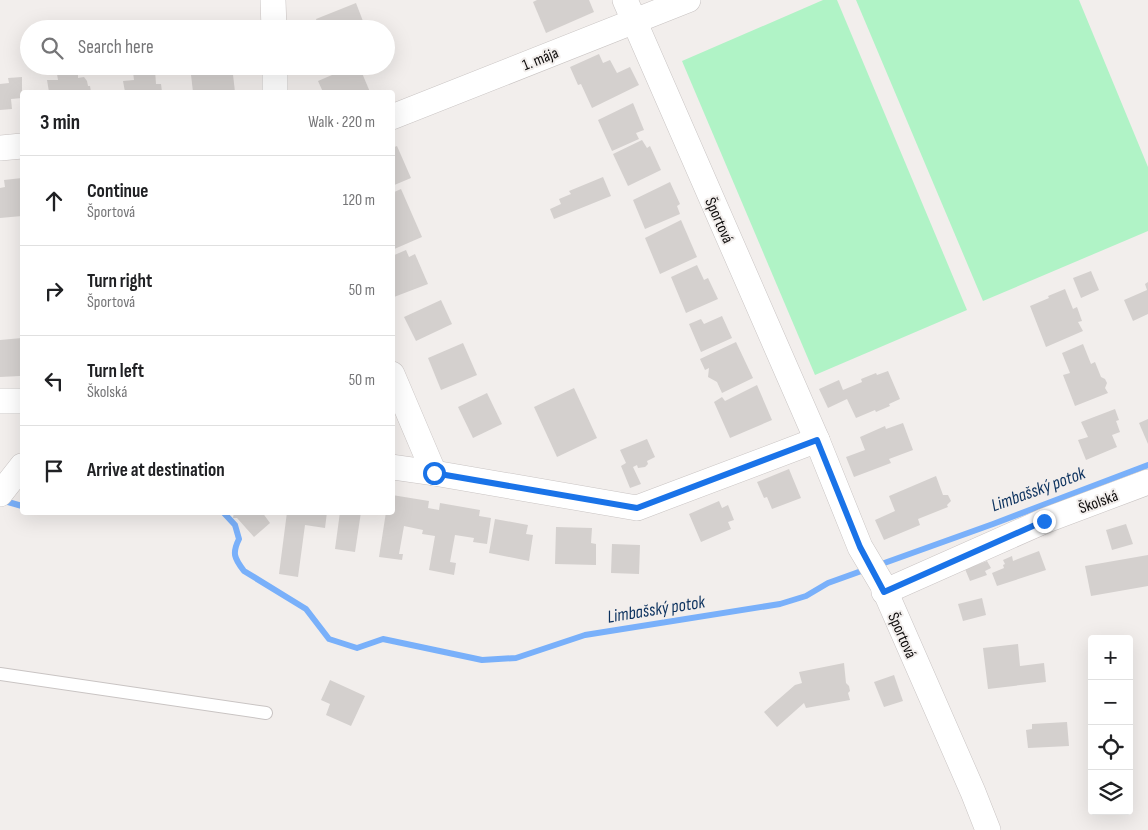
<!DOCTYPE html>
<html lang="en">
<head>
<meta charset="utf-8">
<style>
  body { margin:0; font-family:"Sofia Sans Condensed",sans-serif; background:#f6f6f6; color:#202124 }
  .controls { position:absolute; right:15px; bottom:15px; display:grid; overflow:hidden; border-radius:5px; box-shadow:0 5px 20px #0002 }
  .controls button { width:45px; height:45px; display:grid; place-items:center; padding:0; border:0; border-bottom:1px solid #e0e0e0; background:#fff; color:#202124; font:25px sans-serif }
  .stop { position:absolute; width:15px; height:15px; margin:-11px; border:4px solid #1a73e8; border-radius:50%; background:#fff }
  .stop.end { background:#1a73e8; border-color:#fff; box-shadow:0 1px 5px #0008 }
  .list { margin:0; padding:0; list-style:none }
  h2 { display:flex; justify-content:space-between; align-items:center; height:65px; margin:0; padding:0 20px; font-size:21px }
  h2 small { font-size:16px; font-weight:400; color:#757577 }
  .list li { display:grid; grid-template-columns:32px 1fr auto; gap:15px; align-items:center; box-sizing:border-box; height:90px; padding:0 20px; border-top:1px solid #e0e0e0 }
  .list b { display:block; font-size:19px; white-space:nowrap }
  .list p { margin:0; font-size:16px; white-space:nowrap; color:#757577 }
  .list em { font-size:16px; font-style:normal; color:#757577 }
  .icon { flex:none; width:28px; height:28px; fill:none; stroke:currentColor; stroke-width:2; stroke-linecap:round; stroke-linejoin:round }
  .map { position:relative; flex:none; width:1148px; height:830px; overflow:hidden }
  .search { position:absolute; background:#fff; box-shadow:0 5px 20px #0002; left:20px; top:20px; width:375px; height:55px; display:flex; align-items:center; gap:12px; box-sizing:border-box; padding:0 18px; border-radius:28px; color:#757577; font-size:19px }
  .panel { position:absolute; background:#fff; box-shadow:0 5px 20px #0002; left:20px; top:90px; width:375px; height:425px; border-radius:5px }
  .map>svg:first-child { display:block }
  .green { fill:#b0f3c6 }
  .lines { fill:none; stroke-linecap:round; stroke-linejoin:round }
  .stream { stroke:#79b0fa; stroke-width:6 }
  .building { fill:#d4d0ce }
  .lane-casing { stroke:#c9c4c3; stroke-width:14 }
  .street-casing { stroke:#c9c4c3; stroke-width:26 }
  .lane { stroke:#fff; stroke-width:12 }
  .street { stroke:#fff; stroke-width:25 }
  .route { stroke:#1a73e8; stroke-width:6 }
  .labels { text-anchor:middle; stroke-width:4; stroke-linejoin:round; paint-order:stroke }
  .street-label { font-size:16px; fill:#0d0b0b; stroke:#f2eeec }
  .water-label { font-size:18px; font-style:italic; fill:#0b315e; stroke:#f2eeec }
</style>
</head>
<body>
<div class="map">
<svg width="1148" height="830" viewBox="0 0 1148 830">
  <rect width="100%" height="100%" fill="#f2eeec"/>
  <g class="green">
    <path d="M823,0H837L967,310L815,375L682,61Z"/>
    <path d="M856,0H1079L1148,167V231L983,301Z"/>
  </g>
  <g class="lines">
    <g class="stream">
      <path d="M1,500L22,506"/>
      <path d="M223,512L235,525L239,539C232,553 234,558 244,571L306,609L329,639L357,648L383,639L482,660L516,658L585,635L780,604L806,596L828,583L867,569"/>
      <path d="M876,566L993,524L1148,465"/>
    </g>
  </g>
  <g class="building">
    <path d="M537,0H589L594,12L546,33L533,2Z"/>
    <path d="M356,3L366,29H319L316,19Z"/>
    <path d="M599,54L603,63L610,60L617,73L630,67L639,85L592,108L581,84L578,85L570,67Z"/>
    <path d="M190,66H232L235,92H193Z"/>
    <path d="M353,66H359L370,92H323L318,81Z"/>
    <path d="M155,70L156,84H161L162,92H125L123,81L134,80L133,72Z"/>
    <path d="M78,72V78L84,77L87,81L88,86H90L91,92H49L47,80H58L57,74Z"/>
    <path d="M22,77V98L11,99L12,109L0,110V84L9,83L8,78Z"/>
    <path d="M633,103L644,130L636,133L639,139L612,151L598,120Z"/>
    <path d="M642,140L647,148L650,146L661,170L628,186L613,154Z"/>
    <path d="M397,146L411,178L392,186V148Z"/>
    <path d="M603,177L611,196L554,219L550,209L561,204L559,199L571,194L569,191Z"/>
    <path d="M22,178V216L0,218V188L5,187L4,180Z"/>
    <path d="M670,182L680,204L677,206L680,214L645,229L633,200Z"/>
    <path d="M401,189L422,237L392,250V193Z"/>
    <path d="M681,220L697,257L660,274L645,238Z"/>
    <path d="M406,250L409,257L415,254L428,284L394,297L392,293V256Z"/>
    <path d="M697,265L704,280L708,278L718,299L686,313L671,277Z"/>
    <path d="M1091,271L1099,290L1081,298L1073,278Z"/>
    <path d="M1148,282V314L1133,321L1124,300L1147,290L1145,284Z"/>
    <path d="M1065,289L1073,309L1077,307L1082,321L1078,322L1083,331L1046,347L1030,306L1049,298L1048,296Z"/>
    <path d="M441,300L452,324L416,341L404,317Z"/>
    <path d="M722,316L732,338L701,352L689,324L701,319L704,324Z"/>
    <path d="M22,338V368H20V376L0,377V340Z"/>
    <path d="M736,342L753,378L722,393L717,382L708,377L709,368L705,370L700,359Z"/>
    <path d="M463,343L477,375L441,390L428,358Z"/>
    <path d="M1083,344L1091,364L1095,362L1101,377L1105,379L1107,383L1105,388L1108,393L1075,406L1063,375L1070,373L1062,353Z"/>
    <path d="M888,371L900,399L889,404L890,406L876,412L875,410L856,418L847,399L828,408L819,389L839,380L843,390L862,382L861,379L876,373L877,375Z"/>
    <path d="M757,385L772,420L730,438L714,402L722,397L725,401Z"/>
    <path d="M574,388L597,438L557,457L534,407Z"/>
    <path d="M487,393L502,424L473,438L458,407Z"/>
    <path d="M1115,409L1119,420L1116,421L1120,432L1112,435L1117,447L1086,460L1078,440L1088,437L1081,422Z"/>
    <path d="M1148,419V444L1139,423Z"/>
    <path d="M903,423L913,450L889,459L891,463L854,477L846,457L865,450L860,437L885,426L886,429Z"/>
    <path d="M647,439L655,457L647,461L648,464L645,467L638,468L637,465L633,467L641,484L630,488L621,466L626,463L620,450Z"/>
    <path d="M789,469L801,498L772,509L767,497L764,498L757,482Z"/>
    <path d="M936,476L943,495H948L951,501L947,505L948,507L918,519L920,525L884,540L875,520L895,511L889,496Z"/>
    <path d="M392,495L429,501L428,508L439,510L440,503L480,510L479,516L491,518L487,544L473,542L474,538L455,535L450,562L456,563L454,575L429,570L435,536L422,534L423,530L404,526L399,554H403L402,560L379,557L386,512H392Z"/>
    <path d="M719,501L722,508L728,505L734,520L728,522L731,529L701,542L689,514Z"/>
    <path d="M234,512H262L270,523L254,537L237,518H233Z"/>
    <path d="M287,512H327L325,528L305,525L298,577L279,574Z"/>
    <path d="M340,512H361L355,552L335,549Z"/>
    <path d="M495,519L528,525L526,534L533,535L529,561L489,553Z"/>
    <path d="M1126,524L1133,544L1112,550L1106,530Z"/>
    <path d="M556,527L592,528L591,543L596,544V565L555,564Z"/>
    <path d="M612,544L640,545L639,574L611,573Z"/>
    <path d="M1039,551L1046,570L997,586L992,573L1004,568L1003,565L1005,564L1003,560L1012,556L1013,561Z"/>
    <path d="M1148,555V586L1091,596L1085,566Z"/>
    <path d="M987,561L991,568L985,571L987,575L970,581L965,569Z"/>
    <path d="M982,598L986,615L963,621L958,604Z"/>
    <path d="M1018,644L1020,666L1044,663L1046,682L988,689L983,648Z"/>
    <path d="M844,663L846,683L849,686L850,691L848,693L850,700L806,708L804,703L777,727L764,712L795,685L802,683L799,672Z"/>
    <path d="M894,675L903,701L884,707L874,682Z"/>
    <path d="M330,680L365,696L351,726L326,715L330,704L321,700Z"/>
    <path d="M1067,722L1069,746L1028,748L1026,730L1032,729V724Z"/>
  </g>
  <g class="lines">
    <g class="lane-casing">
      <path id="lane" d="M0,674L266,713"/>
    </g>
    <g class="street-casing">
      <g id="street">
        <path d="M273,0L274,29"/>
        <path d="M625,0L817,440L860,547L882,584L973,792L988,830"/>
        <path d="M275,92V66"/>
        <path d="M392,117L688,0"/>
        <path d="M0,148L22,146"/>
        <path d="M392,374L434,473"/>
        <path d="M0,401H22"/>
        <path d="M392,467L434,473L637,508L817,440"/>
        <path d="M0,494L22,466"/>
        <path d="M884,592L1044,521L1148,482"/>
      </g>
    </g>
    <use href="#lane" class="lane"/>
    <use href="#street" class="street"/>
  </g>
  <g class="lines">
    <path class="route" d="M434,473L637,508L817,440L860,547L884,592L1044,521"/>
  </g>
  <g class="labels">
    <g class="street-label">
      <text transform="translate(540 58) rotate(-22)" y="6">1. mája</text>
      <text transform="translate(720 220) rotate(66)" y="6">Športová</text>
      <text transform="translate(1098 501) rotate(-20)" y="6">Školská</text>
      <text transform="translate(903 635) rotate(66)" y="6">Športová</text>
    </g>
    <g class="water-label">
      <text transform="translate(1038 489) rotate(-20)" y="6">Limbašský potok</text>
      <text transform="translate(656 609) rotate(-9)" y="6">Limbašský potok</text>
    </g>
  </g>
</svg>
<div class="controls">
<button>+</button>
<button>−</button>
<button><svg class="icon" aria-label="locate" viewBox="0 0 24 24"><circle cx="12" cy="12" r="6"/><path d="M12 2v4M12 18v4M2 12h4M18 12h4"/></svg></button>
<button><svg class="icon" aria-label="layers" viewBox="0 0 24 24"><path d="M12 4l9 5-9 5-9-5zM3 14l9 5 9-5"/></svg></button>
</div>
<div class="stop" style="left:434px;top:473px"></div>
<div class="stop end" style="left:1044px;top:521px"></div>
<div class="search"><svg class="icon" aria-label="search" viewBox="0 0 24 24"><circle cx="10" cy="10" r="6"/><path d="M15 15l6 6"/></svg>Search here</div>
<section class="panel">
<h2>3 min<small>Walk · 220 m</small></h2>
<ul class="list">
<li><svg class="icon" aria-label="ahead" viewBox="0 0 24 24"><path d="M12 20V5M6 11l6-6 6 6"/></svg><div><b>Continue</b><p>Športová</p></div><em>120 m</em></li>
<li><svg class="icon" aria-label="right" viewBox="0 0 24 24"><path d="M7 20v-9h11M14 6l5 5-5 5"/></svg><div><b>Turn right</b><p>Športová</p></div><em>50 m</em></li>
<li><svg class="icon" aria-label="left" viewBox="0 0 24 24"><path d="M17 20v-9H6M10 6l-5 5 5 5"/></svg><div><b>Turn left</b><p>Školská</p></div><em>50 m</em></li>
<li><svg class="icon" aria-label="arrive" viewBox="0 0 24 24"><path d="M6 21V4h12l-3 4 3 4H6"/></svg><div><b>Arrive at destination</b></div></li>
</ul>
</section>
</div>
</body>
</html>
